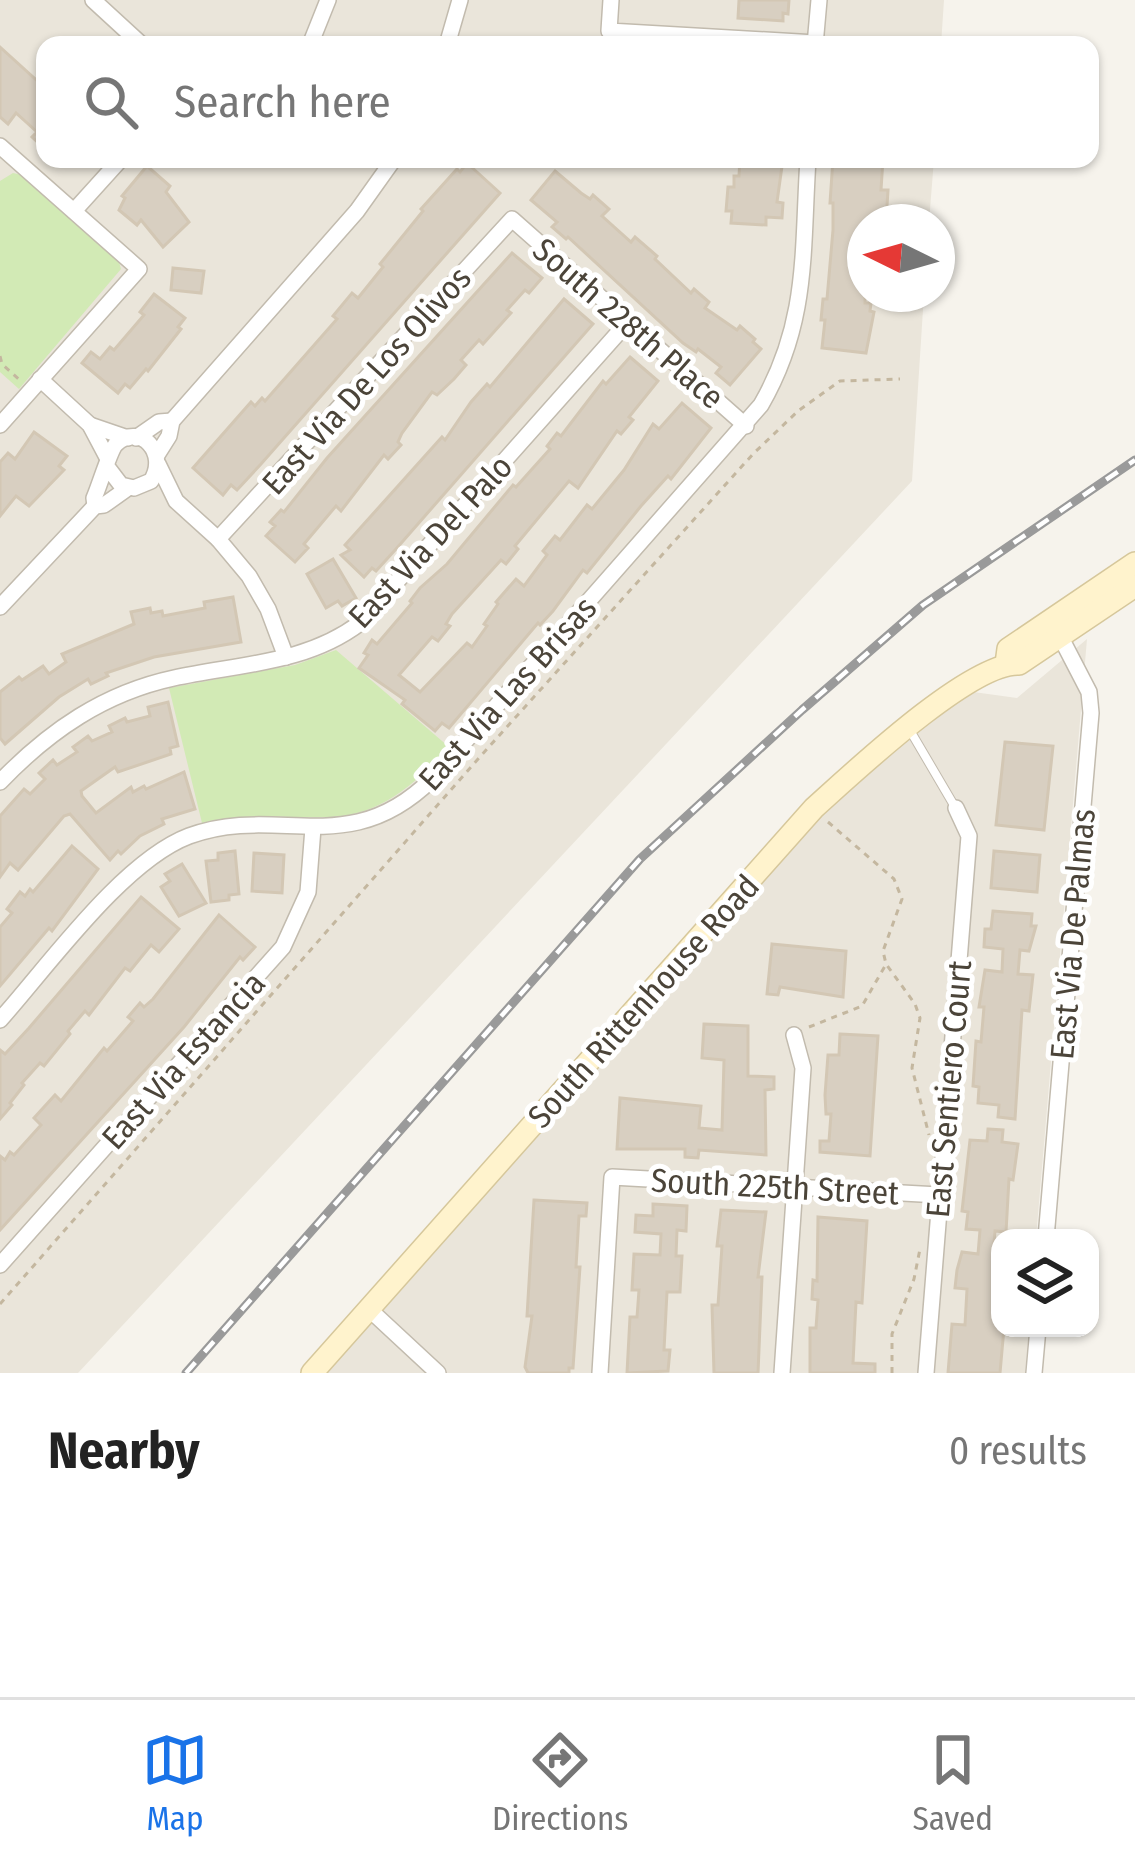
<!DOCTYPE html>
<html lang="en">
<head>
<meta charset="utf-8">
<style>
  body { margin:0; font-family:"Fira Sans Condensed",sans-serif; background:#f2f2f2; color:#222 }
  .controls { position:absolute; right:36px; bottom:36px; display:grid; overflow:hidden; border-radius:24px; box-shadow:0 3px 9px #0004 }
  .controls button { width:108px; height:108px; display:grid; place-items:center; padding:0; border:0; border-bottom:3px solid #e0e0e0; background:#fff; color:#222; font:60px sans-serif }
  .compass { position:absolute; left:847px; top:204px; width:108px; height:108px; border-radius:50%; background:#fff; box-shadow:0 3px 9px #0004; rotate:275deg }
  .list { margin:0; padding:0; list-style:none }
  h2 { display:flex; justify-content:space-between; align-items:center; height:156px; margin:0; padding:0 48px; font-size:51px }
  h2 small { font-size:39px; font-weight:400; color:#767676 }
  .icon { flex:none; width:66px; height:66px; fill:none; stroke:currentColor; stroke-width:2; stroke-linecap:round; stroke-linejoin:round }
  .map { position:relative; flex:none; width:1135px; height:1373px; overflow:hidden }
  .search { position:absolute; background:#fff; box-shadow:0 3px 9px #0004; left:36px; right:36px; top:36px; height:132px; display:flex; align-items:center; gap:30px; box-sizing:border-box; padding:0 42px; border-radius:24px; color:#767676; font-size:45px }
  .sheet { height:324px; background:#fff }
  nav { display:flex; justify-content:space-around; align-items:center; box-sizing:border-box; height:168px; border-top:3px solid #e0e0e0; background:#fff; font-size:33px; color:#767676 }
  nav a { display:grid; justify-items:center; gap:6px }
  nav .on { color:#1a73e8 }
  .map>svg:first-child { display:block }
  .residential { fill:#eae5da }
  .green { fill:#d2eab5 }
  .building { fill:#d8cfc1; stroke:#d3c7b4; stroke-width:3 }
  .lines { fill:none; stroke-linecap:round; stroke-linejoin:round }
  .service-casing { stroke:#c2bbae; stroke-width:10 }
  .minor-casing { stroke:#c2bbae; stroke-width:18 }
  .secondary-casing { stroke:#d6c79b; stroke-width:24 }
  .path { stroke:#c4b79f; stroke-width:3; stroke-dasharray:6 6; stroke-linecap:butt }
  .service { stroke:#fff; stroke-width:8 }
  .minor { stroke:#fff; stroke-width:15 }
  .secondary { stroke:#fff3cd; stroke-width:21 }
  .rail-casing { stroke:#9a9a9a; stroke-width:9 }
  .rail { stroke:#fff; stroke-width:4.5; stroke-dasharray:14; stroke-linecap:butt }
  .labels { text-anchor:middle; stroke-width:10; stroke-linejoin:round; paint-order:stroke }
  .street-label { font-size:33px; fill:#4b4439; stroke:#fff }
</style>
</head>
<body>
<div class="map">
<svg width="1135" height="1373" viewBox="0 0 1135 1373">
  <rect width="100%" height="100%" fill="#f6f3ec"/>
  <g class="residential">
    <path d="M0,0H944L941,45H45V159H934L929,222H865V294H924L912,481L78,1373H0Z"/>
    <path d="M1087,639L1036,1238H1000V1328H1029L1025,1373H316L814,808L959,690L1017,698Z"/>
  </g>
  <g class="green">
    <path d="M13,173L22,175L119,262L121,269L19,389L0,372V181Z"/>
    <path d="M336,650L449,747C353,855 318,800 202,823L169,688L295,665Z"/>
  </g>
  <g class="building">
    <path d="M739,0H789L788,14L783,13V21L738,18Z"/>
    <path d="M0,47L45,88V149L32,137L37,132L16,113L8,124L0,117Z"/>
    <path d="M740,159H783L777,202L783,203L782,218L766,217V225L731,223L732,211H726L728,187H734V176H739Z"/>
    <path d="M833,159H883L881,190H888L886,222H865V303H871L870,311L874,312L866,353L822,348L825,320H821L823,299H827L833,230V203H830Z"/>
    <path d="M467,163L500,193L261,464L237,490L231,485L223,495L193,468L251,402L255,406L262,398L265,401L337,319L333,316L352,293L358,298L383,267L380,264L423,211L421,209L457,169L460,172Z"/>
    <path d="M147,166L170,186L166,192L189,222L163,247L141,220L137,225L119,210L125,198L122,196Z"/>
    <path d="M555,171L581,193L590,199L593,195L609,209L602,216L631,242L635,237L657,256L655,259L691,293L694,289L709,302L705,308L737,330L740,326L755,339L753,342L761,349L730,385L716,373L721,367L698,349L696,352L683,343L568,237L566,239L552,227L557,222L531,200Z"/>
    <path d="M512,253L542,278L529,293L525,290L507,310L511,313L483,344L479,340L461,360L466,365L454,379L437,395L432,392L402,433L398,442L401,445L388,459L384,455L341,511L336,506L304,544L308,548L295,562L266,536L275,526L270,522L281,510L284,512L327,458Z"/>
    <path d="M173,268L204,271L201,293L171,290Z"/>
    <path d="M154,294L185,318L178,327L181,329L148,371L146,369L130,388L125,384L118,393L82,363L91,352L100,359L110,347L114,350L144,315L140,312Z"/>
    <path d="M564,299L593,324L396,549L376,571L372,568L364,577L341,555L350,550L345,545L442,437L445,440L471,402L487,384L490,387Z"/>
    <path d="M630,357L658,381L629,417L633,420L621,434L617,431L578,488L569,481L515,546L518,549L506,564L501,560L452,614L446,624L450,626L438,641L432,637L399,675L420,692L467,643L472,647L487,626L484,624L498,604L496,602L516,579L524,586L547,555L543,551L555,536L560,540L587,505L592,509L624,470L653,424L659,429L682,403L711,428L671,479L668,476L641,506L587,573L583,570L553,611L540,625L538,623L449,728L442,723L435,731L402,704L405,700L359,668L368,655L364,653L372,640L377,644L412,603L410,601L420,588L447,564L513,485L516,487L550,449L547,446L557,433L561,436L603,381L606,384Z"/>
    <path d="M34,432L67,456L59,466L64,470L29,506L16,496L0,516V462L8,453L15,459Z"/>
    <path d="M333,559L356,598L342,606L338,601L326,608L307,574Z"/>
    <path d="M233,597L241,642L154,657L106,673L108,676L91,684L88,679L59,697L5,744L0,738V692L19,677L22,680L43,666L49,674L66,662L62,654L134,624L131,612L150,608L151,613L162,611L163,616L205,608L204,602Z"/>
    <path d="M168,702L178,746L170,748L171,754L118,772L115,767L81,791L82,796L96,813L131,787L133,792L144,786L146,789L184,772L195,809L162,819L164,824L140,836L121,854L118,851L110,860L70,814L64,816L18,870L10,863L0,877V816L24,789L30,794L45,779L39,773L53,760L57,765L77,752L73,747L88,736L92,741L112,732L109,726L125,718L127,722L150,716L148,707Z"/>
    <path d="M1005,742L1053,746L1044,830L996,825Z"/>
    <path d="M72,846L98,869L52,931L49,928L0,986V927L12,913L7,909L20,892L25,896L30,889L33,892Z"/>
    <path d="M235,851L239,894L229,895V900L211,902L206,861L218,860V853Z"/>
    <path d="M994,851L1040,855L1037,892L991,888Z"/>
    <path d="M254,853L284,855L282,893L252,891Z"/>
    <path d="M182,864L206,903L179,916L161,887L170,881L165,874Z"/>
    <path d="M141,897L179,929L159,952L151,945L130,971L125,968L89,1015L85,1011L68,1031L70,1034L44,1066L40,1063L22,1083L24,1085L10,1103L12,1105L0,1119V1050L5,1054L29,1028Z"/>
    <path d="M993,911L1032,914L1031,926H1036L1029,951L1020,950L1018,974L1033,975L1029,1011L1022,1010L1015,1119L998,1117L999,1105L978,1103L979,1087L973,1086L976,1041L981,1042L984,1007H979L985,970L1002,972L1003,949L984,947L985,929H991Z"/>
    <path d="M219,915L255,947L243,960L240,957L184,1027L0,1230V1156L5,1160L10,1152L14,1155L41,1125L34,1118L55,1095L61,1101L104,1048L107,1051L133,1021L128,1017L140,1003L144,1007L153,999Z"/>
    <path d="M772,944L846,951L843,997L780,987L778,995L767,994Z"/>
    <path d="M704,1024L748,1026V1076L774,1077V1089L765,1090L766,1155L699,1150L698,1158L685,1157V1149H617L620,1098L701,1106L699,1128L722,1130L724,1060L702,1058Z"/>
    <path d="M840,1034L878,1036L870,1156L820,1152V1141H829L831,1114H826L825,1095L828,1055H839Z"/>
    <path d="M988,1129L1003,1130L1002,1142L1018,1144L1013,1180L1009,1179L1006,1232L995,1231L993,1255H1000V1328H1004L1000,1373H948L952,1324L965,1325L967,1289L955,1288L957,1270L962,1252L978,1254L980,1230L966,1229L968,1212L962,1211L970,1140L987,1141Z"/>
    <path d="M534,1200L587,1203L586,1216H579L576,1267H580L573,1368H569V1373H528L525,1367L532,1316H527Z"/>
    <path d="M653,1204L687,1206L686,1231L677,1230L676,1256H682L680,1292H667L664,1350H670L668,1371L627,1373L630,1317H637L639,1290H632L634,1254L660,1255L661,1234L635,1232L636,1215L653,1216Z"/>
    <path d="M721,1210L766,1212L758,1277H762L758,1373H714L712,1305H718L722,1246H717Z"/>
    <path d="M818,1217L867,1221L862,1303L856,1302L853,1363L875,1364V1373H810V1328H816L818,1300L812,1299L813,1280L817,1281Z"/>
  </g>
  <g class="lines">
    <g class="service-casing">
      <path id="service" d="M908,727L955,807"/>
    </g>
    <g class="minor-casing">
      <g id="minor">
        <path d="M93,0L142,45"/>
        <path d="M611,0L609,31L816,43"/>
        <path d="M310,45L328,0"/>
        <path d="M447,45L460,0"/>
        <path d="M815,45L819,0"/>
        <path d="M0,146L139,269L0,425"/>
        <path d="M74,211L121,159"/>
        <path d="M40,379L90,425L108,459"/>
        <path d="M90,425L128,438"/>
        <path d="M136,438L159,422L172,421"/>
        <path d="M157,455L169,436L172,421L357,211L394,159"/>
        <path d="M158,464L176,501L218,539L249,576L268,609L286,657"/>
        <path d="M95,506L94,498C99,487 110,450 116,444C140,422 169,453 151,481L134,488L121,485L108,468"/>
        <path d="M218,539L512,219L746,426"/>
        <path d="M0,607L95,506L104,505L128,488"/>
        <path d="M0,782C49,731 104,693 174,678C238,664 306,664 360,623L627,323"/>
        <path d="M0,1020C49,965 123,861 189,836C278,803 348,862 432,779L761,405C809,322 802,251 808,159"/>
        <path d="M1046,1238L1091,713L1089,692L1060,636"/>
        <path d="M0,1265L283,947L308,892L313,828"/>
        <path d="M369,1309L438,1373"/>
        <path d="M600,1373L612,1177L939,1195"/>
        <path d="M782,1373L803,1068L794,1035"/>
        <path d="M926,1373L969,836L956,808"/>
        <path d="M1034,1373L1038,1328"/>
      </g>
    </g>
    <g class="secondary-casing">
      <g id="secondary">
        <path d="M1006,664L1008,649L1135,563"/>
        <path d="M312,1373L814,808C852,774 970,662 1019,664L1135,586"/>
      </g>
    </g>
    <g class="path">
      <path d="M0,356L2,364L22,382"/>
      <path d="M828,822L894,879L902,899L883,951L886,964L915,1004L920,1018L912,1068L929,1135"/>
      <path d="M809,1027L862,1006L885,966"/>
      <path d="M0,1304L478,759L753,454L798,411L840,381L900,379"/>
      <path d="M892,1373V1334L914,1279L920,1249"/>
    </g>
    <use href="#service" class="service"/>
    <use href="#minor" class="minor"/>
    <use href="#secondary" class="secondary"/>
    <g class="rail-casing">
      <path id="rail" d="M186,1373L640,859L802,710L923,605L1135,460"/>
    </g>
    <use href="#rail" class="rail"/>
  </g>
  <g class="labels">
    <g class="street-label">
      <text transform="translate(629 323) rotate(41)" y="12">South 228th Place</text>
      <text transform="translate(366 380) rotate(-48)" y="12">East Via De Los Olivos</text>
      <text transform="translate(430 541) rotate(-47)" y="12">East Via Del Palo</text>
      <text transform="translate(507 693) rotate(-48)" y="12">East Via Las Brisas</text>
      <text transform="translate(1072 934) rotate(-85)" y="12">East Via De Palmas</text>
      <text transform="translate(643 1001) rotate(-48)" y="12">South Rittenhouse Road</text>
      <text transform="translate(183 1060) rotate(-48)" y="12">East Via Estancia</text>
      <text transform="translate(948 1089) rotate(-85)" y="12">East Sentiero Court</text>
      <text transform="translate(775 1186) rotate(3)" y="12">South 225th Street</text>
    </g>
  </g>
</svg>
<div class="controls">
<button><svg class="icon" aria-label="layers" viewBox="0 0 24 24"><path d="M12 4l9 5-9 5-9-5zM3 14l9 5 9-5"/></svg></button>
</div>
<svg class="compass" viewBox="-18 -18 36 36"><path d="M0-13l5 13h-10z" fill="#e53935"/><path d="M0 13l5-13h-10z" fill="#767676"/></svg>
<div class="search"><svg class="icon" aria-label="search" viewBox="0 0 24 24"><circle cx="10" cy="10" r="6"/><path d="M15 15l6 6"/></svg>Search here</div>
</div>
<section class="sheet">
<h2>Nearby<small>0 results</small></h2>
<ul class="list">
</ul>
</section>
<nav>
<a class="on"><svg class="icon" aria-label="map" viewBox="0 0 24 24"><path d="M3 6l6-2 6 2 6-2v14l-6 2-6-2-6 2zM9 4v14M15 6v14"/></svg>Map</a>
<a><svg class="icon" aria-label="directions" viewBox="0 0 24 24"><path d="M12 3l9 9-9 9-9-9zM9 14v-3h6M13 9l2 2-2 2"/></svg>Directions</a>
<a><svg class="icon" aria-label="saved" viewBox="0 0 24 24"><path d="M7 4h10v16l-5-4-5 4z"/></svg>Saved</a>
</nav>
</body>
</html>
